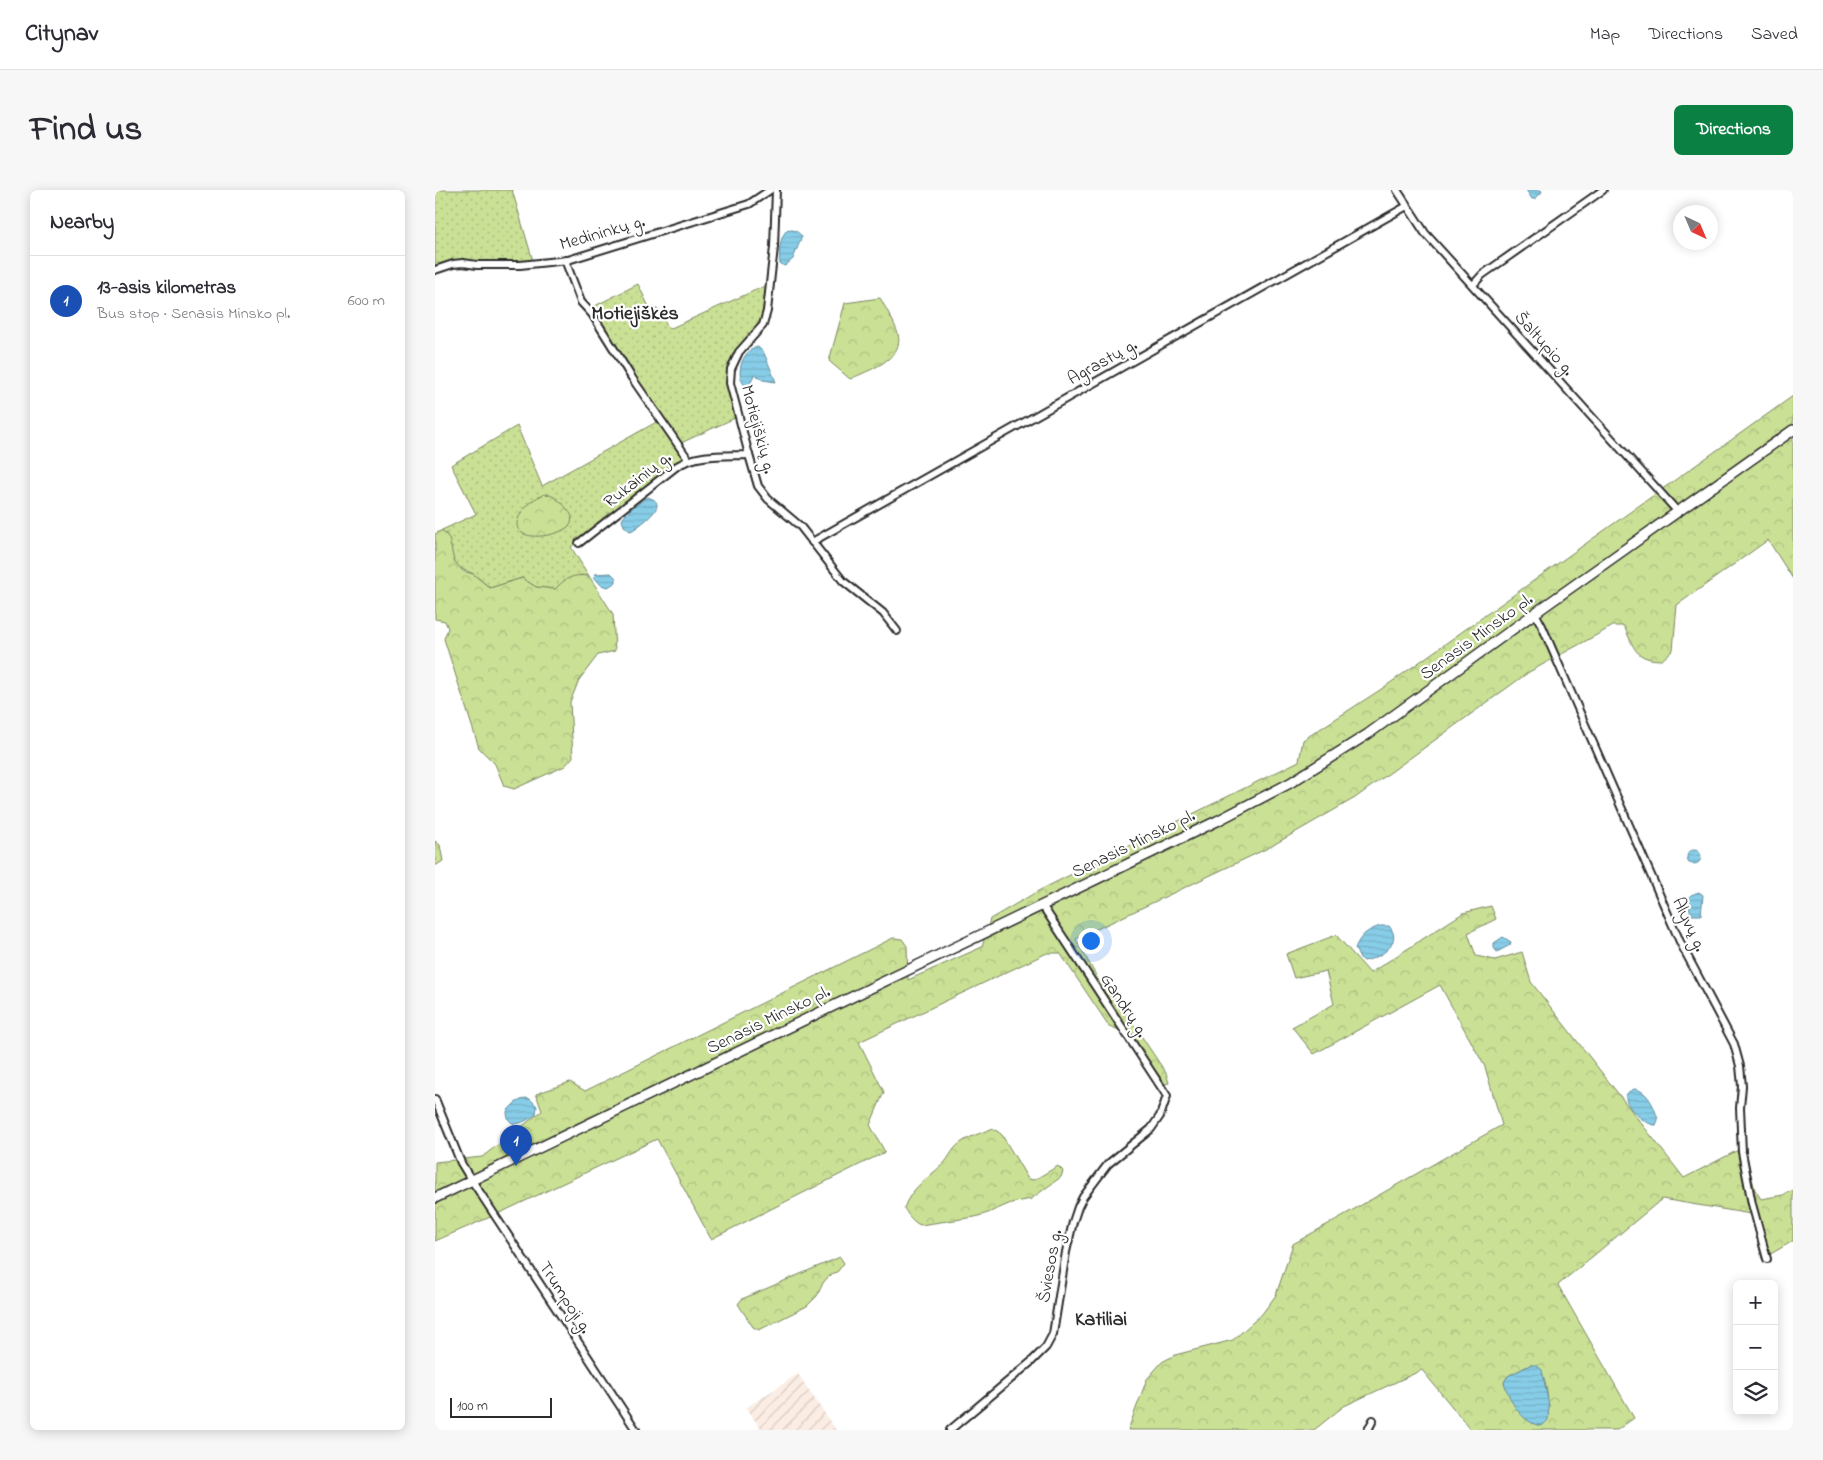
<!DOCTYPE html>
<html lang="en">
<head>
<meta charset="utf-8">
<style>
  body { margin:0; font-family:"Indie Flower",sans-serif; background:#f7f7f7; color:#2b2b33 }
  .controls { position:absolute; right:15px; bottom:15px; display:grid; overflow:hidden; border-radius:8px; box-shadow:0 2px 12px #0003 }
  .controls button { width:45px; height:45px; display:grid; place-items:center; padding:0; border:0; border-bottom:1px solid #e1e1e2; background:#fff; color:#2b2b33; font:25px sans-serif }
  .compass { position:absolute; left:1238px; top:15px; width:45px; height:45px; border-radius:50%; background:#fff; box-shadow:0 2px 12px #0003; rotate:136deg }
  .scale { position:absolute; left:15px; bottom:12px; width:102px; box-sizing:border-box; padding-left:5px; border:2px solid #2b2b2b; border-top:0; font-size:14px; line-height:18px; white-space:nowrap; color:#2b2b2b; -webkit-text-stroke:4px #fff; paint-order:stroke }
  .you { position:absolute; left:655px; top:750px; width:18px; height:18px; margin:-12px; border:4px solid #fff; border-radius:50%; background:#1a73e8; box-shadow:0 0 0 8px #1a73e833 }
  .badge { display:grid; place-items:center; width:32px; height:32px; border-radius:50%; background:#0b8043; color:#fff; font-size:16px; font-weight:700 }
  .pin { position:absolute; translate:-50% -41px; filter:drop-shadow(0 1px 2px #0008) }
  .pin::after { content:''; position:absolute; top:26px; width:18px; height:15px; background:inherit; clip-path:polygon(0 0,100% 0,50% 100%) }
  .list { margin:0; padding:0; list-style:none }
  h2 { display:flex; justify-content:space-between; align-items:center; height:65px; margin:0; padding:0 20px; font-size:21px }
  h2 small { font-size:16px; font-weight:400; color:#7c7c81 }
  .list li { display:grid; grid-template-columns:32px 1fr auto; gap:15px; align-items:center; box-sizing:border-box; height:90px; padding:0 20px; border-top:1px solid #e1e1e2 }
  .list b { display:block; font-size:19px; white-space:nowrap }
  .list p { margin:0; font-size:16px; white-space:nowrap; color:#7c7c81 }
  .list em { font-size:16px; font-style:normal; color:#7c7c81 }
  .icon { flex:none; width:28px; height:28px; fill:none; stroke:currentColor; stroke-width:2; stroke-linecap:round; stroke-linejoin:round }
  .map { position:relative; flex:none; width:1358px; height:1240px; overflow:hidden; border-radius:8px }
  header { display:flex; align-items:center; gap:30px; box-sizing:border-box; height:70px; padding:0 25px; background:#fff; border-bottom:1px solid #e1e1e2 }
  header strong { font-size:24px }
  nav { display:flex; gap:28px; margin-inline-start:auto; font-size:18px }
  .intro { display:flex; align-items:center; justify-content:space-between; box-sizing:border-box; height:120px; padding:0 30px }
  h1 { margin:0; font-size:35px }
  .button { padding:12px 22px; border-radius:8px; background:#0b8043; color:#fff; font-size:18px; font-weight:700 }
  main { display:flex; gap:30px; padding:0 30px }
  aside { flex:1; background:#fff; border-radius:8px; box-shadow:0 2px 12px #0003 }
  .map>svg:first-child { display:block }
  .industrial { fill:url(#industrial-furrows) }
  .grass { fill:url(#grass-dots); stroke:#7a8660; fill-rule:evenodd }
  .forest { fill:url(#forest-crowns); stroke:#7a8660; fill-rule:evenodd }
  .water { fill:url(#water-rules); stroke:#628c9c }
  .lines { fill:none; stroke-linecap:round; stroke-linejoin:round }
  .minor-casing { stroke:#2b2b2b; stroke-width:10 }
  .secondary-casing { stroke:#2b2b2b; stroke-width:12 }
  .minor { stroke:#fff; stroke-width:6 }
  .secondary { stroke:#fff; stroke-width:9 }
  .labels { text-anchor:middle; stroke-width:4.5; stroke-linejoin:round; paint-order:stroke }
  .street-label { font-size:18px; fill:#2b2b2b; stroke:#fff }
  .quarter-label { font-size:20px; font-weight:bold; fill:#2b2b2b; stroke:#fff }
</style>
</head>
<body>
<header>
<strong>Citynav</strong>
<nav><a>Map</a><a>Directions</a><a>Saved</a></nav>
</header>
<div class="intro"><h1>Find us</h1><a class="button">Directions</a></div>
<main>
<aside>
<h2>Nearby<small></small></h2>
<ul class="list">
<li><span class="badge" style="background:#1a4fb4">1</span><div><b>13-asis kilometras</b><p>Bus stop · Senasis Minsko pl.</p></div><em>600 m</em></li>
</ul>
</aside>
<div class="map">
<svg width="1358" height="1240" viewBox="0 0 1358 1240">
  <defs>
    <pattern id="industrial-furrows" width="10" height="10" patternUnits="userSpaceOnUse" patternTransform="scale(1.25)"><rect width="10" height="10" fill="#fbede3"/><path d="M-1 1l2-2M0 10L10 0M9 11l2-2" fill="none" stroke="#d7cbc3"/></pattern>
    <pattern id="grass-dots" width="8" height="8" patternUnits="userSpaceOnUse" patternTransform="scale(1.25)"><rect width="8" height="8" fill="#cae095"/><path d="M2 2h.1M6 6h.1" fill="none" stroke="#aec081" stroke-width="1.8" stroke-linecap="round"/></pattern>
    <pattern id="forest-crowns" width="20" height="18" patternUnits="userSpaceOnUse" patternTransform="scale(1.25)"><rect width="20" height="18" fill="#cae095"/><path d="M2 6a3 3 0 1 1 6 0M12 15a3 3 0 1 1 6 0" fill="none" stroke="#aec081"/></pattern>
    <pattern id="water-rules" width="6" height="5" patternUnits="userSpaceOnUse" patternTransform="scale(1.25)"><rect width="6" height="5" fill="#87cde8"/><path d="M0 2.5h6" fill="none" stroke="#75b0c7"/></pattern>
  </defs>
  <rect width="100%" height="100%" fill="#fff"/>
  <filter id="ink" filterUnits="userSpaceOnUse"><feTurbulence type="fractalNoise" baseFrequency=".02" numOctaves="2"/><feDisplacementMap in="SourceGraphic" scale="10" xChannelSelector="R" yChannelSelector="G"/><feConvolveMatrix kernelMatrix="1 2 1 2 8 2 1 2 1" color-interpolation-filters="sRGB"/></filter>
  <g filter="url(#ink)">
    <path class="industrial" d="M363,1184L401,1240H327L311,1218Z"/>
    <g class="grass">
      <path d="M0,0H77L98,71C84,71 69,72 55,72C35,72 19,69 0,76Z"/>
      <path d="M203,94L214,117L224,120L234,139L332,95L328,127L302,162L293,181L302,227L246,253L152,120Z"/>
      <path d="M225,230L249,267L136,357L154,386L145,385L120,399L101,397L87,388L55,398C50,394 45,389 40,385C33,380 26,381 20,373C14,363 18,348 7,340L41,324L16,275L82,236L107,296ZM94,313L136,334L127,341L83,329Z"/>
    </g>
    <g class="forest">
      <path d="M445,108C451,119 459,131 463,144C470,169 432,181 415,189L394,171L410,113Z"/>
      <path d="M1358,206V389L1333,350L1242,415L1238,460L1227,470C1200,470 1199,458 1189,436H1178L1094,482L920,608L833,658L641,749L665,793L683,811L731,883L734,893L730,894L694,844L674,836L625,763H612L424,852L449,902L435,935L450,962L276,1049L222,949L69,1021L0,1051V972L47,967L107,921L101,904L135,892L150,901L458,748L467,749L472,756L473,790L547,757L555,729L605,700L864,571L868,550L948,498Z"/>
      <path d="M110,304C122,305 131,317 137,326L136,334C122,350 67,354 86,323C91,314 100,308 110,304Z"/>
      <path d="M7,340L14,348L19,371L28,381L38,384L55,398L87,388L101,397L120,399C131,388 137,384 154,386L178,424L180,461L163,465L144,490L135,512L138,567L130,576L79,599L69,596L60,574L44,558L9,449L13,438L10,431L0,429V344Z"/>
      <path d="M0,651L5,655L8,671L0,676Z"/>
      <path d="M1056,716L1061,729L1033,743L1041,766L1060,770L1087,762L1096,792L1249,988L1309,957L1320,1000L1326,1009L1348,1005L1358,1000V1051L1327,1069L1316,1024L1227,1009L1123,1095L1199,1228L1182,1240H1036L987,1180L909,1216L879,1240H693L712,1189L727,1172L740,1165L798,1150L827,1124L841,1105L858,1054L1067,935L1050,877L1005,795L879,864L857,837L899,814L891,781L859,788L851,764L901,745L935,783L1028,723ZM1095,1175C1112,1176 1111,1202 1114,1216L1069,1192L1073,1186Z"/>
      <path d="M556,939L562,941L567,945L593,989L599,990L623,976L628,981L626,987L596,1009L576,1013L553,1023L540,1027L485,1035C477,1031 473,1025 469,1018C476,998 493,988 507,975C514,969 517,959 524,954C533,947 546,943 556,939Z"/>
      <path d="M405,1067L409,1073L403,1081L393,1087L388,1093L382,1106L372,1116L324,1140L318,1137L303,1114L307,1109Z"/>
    </g>
    <g class="water">
      <path d="M1091,0H1106L1107,2L1100,9H1097Z"/>
      <path d="M353,39L361,41L367,46L358,69L350,76L345,74C344,62 344,47 353,39Z"/>
      <path d="M323,157L329,163L341,192L328,190L319,184L316,193L312,197C298,188 307,159 323,157Z"/>
      <path d="M212,307C238,313 206,334 198,340L195,341L189,336L187,330C192,320 203,314 212,307Z"/>
      <path d="M176,383L181,388V392L173,397L166,395L159,387L160,384Z"/>
      <circle cx="1259" cy="667" r="7"/>
      <path d="M1264,702L1268,705L1266,725H1256L1253,710L1256,705Z"/>
      <path d="M945,736H954C969,753 945,768 929,771L924,767L920,758C926,745 931,741 945,736Z"/>
      <path d="M1068,747L1076,752L1075,755L1062,762L1059,758V753Z"/>
      <path d="M1199,899C1213,900 1220,918 1223,930L1221,935C1212,936 1190,917 1191,907C1191,902 1196,901 1199,899Z"/>
      <path d="M90,908L95,909L102,916L101,924C91,932 72,942 72,921L80,913Z"/>
      <path d="M1095,1175H1101L1107,1180L1114,1216L1113,1230L1107,1236C1086,1233 1074,1210 1069,1192L1073,1186Z"/>
    </g>
    <g class="lines">
      <g class="minor-casing">
        <g id="minor">
          <path d="M341,0L339,57L332,121L328,135L304,162L296,179L295,193L314,265L323,296L333,309L365,336L408,391L448,423L462,441"/>
          <path d="M962,0L990,43L1243,322"/>
          <path d="M130,70L146,112L157,124L197,188L253,269"/>
          <path d="M0,80L18,74L28,73L42,75H85L133,70L314,14L335,0"/>
          <path d="M1038,95L1047,85L1168,0"/>
          <path d="M377,352L972,16"/>
          <path d="M144,353L242,276C264,263 289,266 314,265"/>
          <path d="M1100,423L1107,436L1246,754L1299,854L1305,876L1307,896L1305,918L1307,962L1317,1014L1332,1069"/>
          <path d="M0,909L26,973L32,983L201,1240"/>
          <path d="M515,1240L596,1172L611,1157L618,1144L631,1062L638,1032L643,1017L648,1007L673,974L716,939L725,926L732,906L607,715"/>
          <path d="M933,1240L938,1230"/>
        </g>
      </g>
      <g class="secondary-casing">
        <path id="secondary" d="M0,1008L782,631L855,593L933,544L1100,423L1358,240"/>
      </g>
      <use href="#minor" class="minor"/>
      <use href="#secondary" class="secondary"/>
    </g>
  </g>
  <g class="labels">
    <g class="street-label">
      <text transform="translate(167 42) rotate(-16)" y="6">Medininkų g.</text>
      <text transform="translate(1110 153) rotate(48)" y="6">Šaltupio g.</text>
      <text transform="translate(667 171) rotate(-29)" y="6">Agrastų g.</text>
      <text transform="translate(324 239) rotate(75)" y="6">Motiejiškių g.</text>
      <text transform="translate(202 289) rotate(-38)" y="6">Rukainių g.</text>
      <text transform="translate(1041 446) rotate(-36)" y="6">Senasis Minsko pl.</text>
      <text transform="translate(698 653) rotate(-26)" y="6">Senasis Minsko pl.</text>
      <text transform="translate(1255 734) rotate(65)" y="6">Alyvų g.</text>
      <text transform="translate(690 815) rotate(57)" y="6">Gandrų g.</text>
      <text transform="translate(333 829) rotate(-26)" y="6">Senasis Minsko pl.</text>
      <text transform="translate(614 1076) rotate(-80)" y="6">Šviesos g.</text>
      <text transform="translate(131 1107) rotate(57)" y="6">Trumpoji g.</text>
    </g>
    <g class="quarter-label">
      <text x="200" y="129">Motiejiškės</text>
      <text x="666" y="1135">Katiliai</text>
    </g>
  </g>
</svg>
<div class="controls">
<button>+</button>
<button>−</button>
<button><svg class="icon" aria-label="layers" viewBox="0 0 24 24"><path d="M12 4l9 5-9 5-9-5zM3 14l9 5 9-5"/></svg></button>
</div>
<svg class="compass" viewBox="-18 -18 36 36"><path d="M0-13l5 13h-10z" fill="#e53935"/><path d="M0 13l5-13h-10z" fill="#7c7c81"/></svg>
<div class="scale">100 m</div>
<div class="you"></div>
<div class="pin badge" style="left:81px;top:976px;background:#1a4fb4">1</div>
</div>
</main>
</body>
</html>
